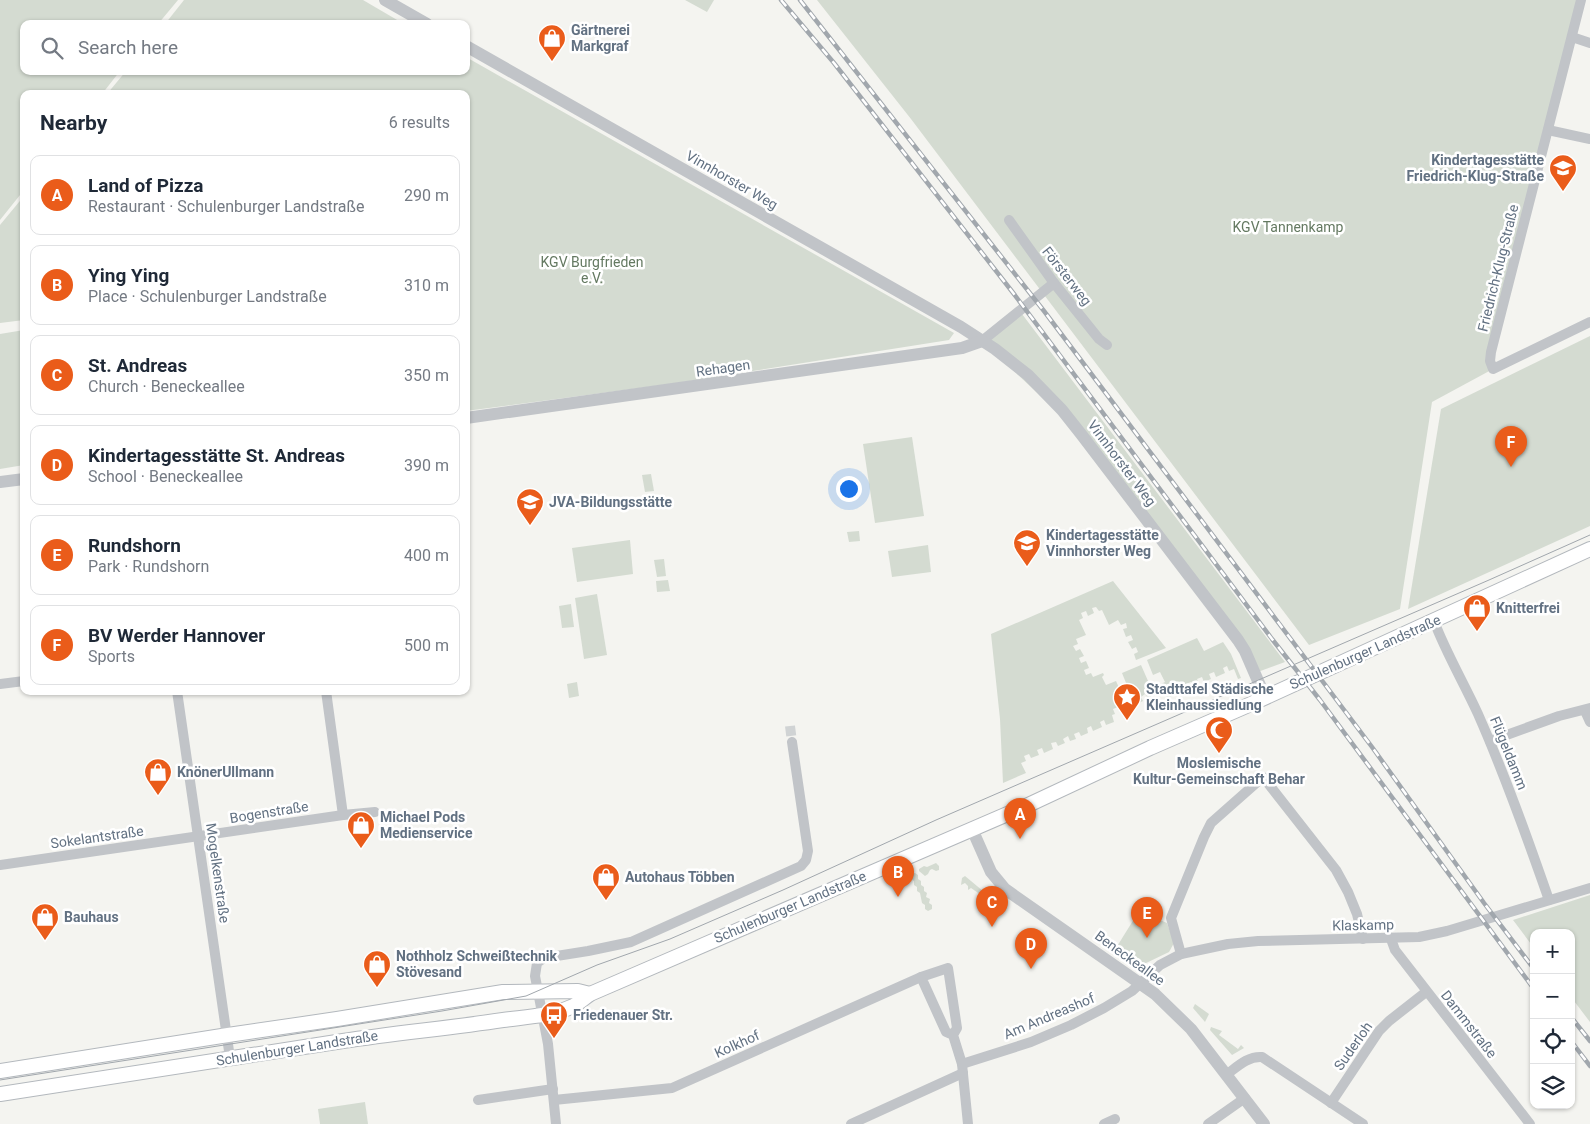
<!DOCTYPE html>
<html lang="en">
<head>
<meta charset="utf-8">
<style>
  body { margin:0; font-family:Roboto,sans-serif; background:#f2f2f3; color:#1f2937 }
  .controls { position:absolute; right:15px; bottom:15px; display:grid; overflow:hidden; border-radius:10px; box-shadow:0 1px 4px #0004 }
  .controls button { width:45px; height:45px; display:grid; place-items:center; padding:0; border:0; border-bottom:1px solid #e0e1e3; background:#fff; color:#1f2937; font:25px sans-serif }
  .you { position:absolute; left:848px; top:488px; width:18px; height:18px; margin:-12px; border:4px solid #fff; border-radius:50%; background:#1a73e8; box-shadow:0 0 0 8px #1a73e833 }
  .badge { display:grid; place-items:center; width:32px; height:32px; border-radius:50%; background:#ea5c1a; color:#fff; font-size:16px; font-weight:700 }
  .pin { position:absolute; translate:-50% -41px; filter:drop-shadow(0 1px 2px #0008) }
  .pin::after { content:''; position:absolute; top:26px; width:18px; height:15px; background:inherit; clip-path:polygon(0 0,100% 0,50% 100%) }
  .list { margin:0; padding:0; list-style:none }
  h2 { display:flex; justify-content:space-between; align-items:center; height:65px; margin:0; padding:0 20px; font-size:21px }
  h2 small { font-size:16px; font-weight:400; color:#747a83 }
  .list li { display:grid; grid-template-columns:32px 1fr auto; gap:15px; align-items:center; box-sizing:border-box; height:80px; margin:0 10px 10px; padding:0 10px; border:1px solid #e0e1e3; border-radius:10px }
  .list b { display:block; font-size:19px; white-space:nowrap }
  .list p { margin:0; font-size:16px; white-space:nowrap; color:#747a83 }
  .list em { font-size:16px; font-style:normal; color:#747a83 }
  .icon { flex:none; width:28px; height:28px; fill:none; stroke:currentColor; stroke-width:2; stroke-linecap:round; stroke-linejoin:round }
  .map { position:relative; flex:none; width:1590px; height:1124px; overflow:hidden }
  .search { position:absolute; background:#fff; box-shadow:0 1px 4px #0004; left:20px; top:20px; width:450px; height:55px; display:flex; align-items:center; gap:12px; box-sizing:border-box; padding:0 18px; border-radius:10px; color:#747a83; font-size:19px }
  .panel { position:absolute; background:#fff; box-shadow:0 1px 4px #0004; left:20px; top:90px; width:450px; height:605px; border-radius:10px }
  .map>svg:first-child { display:block }
  .green { fill:#d4dbd1 }
  .lines { fill:none; stroke-linecap:round; stroke-linejoin:round }
  .minor-tunnel { stroke:#d0d3d4; stroke-width:10; stroke-dasharray:10 5; stroke-linecap:butt }
  .secondary-casing { stroke:#b3b8bd; stroke-width:16 }
  .minor { stroke:#c1c4c8; stroke-width:10 }
  .tertiary { stroke:#c1c4c8; stroke-width:12 }
  .secondary { stroke:#fff; stroke-width:14 }
  .tram { stroke:#a1a7ad; stroke-width:1 }
  .rail-casing { stroke:#a1a7ad; stroke-width:4.5 }
  .rail { stroke:#fff; stroke-width:2.5; stroke-dasharray:8; stroke-linecap:butt }
  .labels { text-anchor:middle; stroke-width:5; stroke-linejoin:round; paint-order:stroke }
  .poi-label { font-size:14px; font-weight:bold; fill:#627182; stroke:#fff; text-anchor:start }
  .street-label { font-size:14px; fill:#627182; stroke:#fff }
  .park-label { font-size:14px; fill:#647961; stroke:#fff }
</style>
</head>
<body>
<div class="map">
<svg width="1590" height="1124" viewBox="0 0 1590 1124">
  <rect width="100%" height="100%" fill="#f4f4f0"/>
  <g class="green">
    <path d="M0,0H178L158,24H24V71H120L102,94H24V190L0,220Z"/>
    <path d="M184,0H363L404,24H165Z"/>
    <path d="M685,0H714L707,12Z"/>
    <path d="M817,0H1581L1491,352L1493,369L1432,402L1400,609L1309,645L911,119Z"/>
    <path d="M466,57L954,333L949,340L677,383L466,411V94H107L126,71H466Z"/>
    <path d="M24,196V320L0,323V225Z"/>
    <path d="M1019,310L1285,662L1255,673L1081,434L982,341Z"/>
    <path d="M24,330V465L0,469V334Z"/>
    <path d="M1590,336V526L1408,609L1441,409Z"/>
    <path d="M912,437L924,516L875,523L863,444Z"/>
    <path d="M651,474L654,491L645,492L642,475Z"/>
    <path d="M655,494L657,505L645,507L643,496Z"/>
    <path d="M859,531L860,541L849,542L847,532Z"/>
    <path d="M630,540L633,574L577,582L572,548Z"/>
    <path d="M928,545L931,572L892,577L888,551Z"/>
    <path d="M664,559L666,576L657,577L654,560Z"/>
    <path d="M668,580L670,591L657,592L656,581Z"/>
    <path d="M1113,581L1166,648L1136,660L1134,654L1138,652L1136,647L1132,649L1128,642L1133,640L1131,635L1126,637L1123,629L1127,628L1126,623L1121,625L1118,620L1109,625L1102,610L1099,611L1096,607L1092,608L1094,613L1088,616L1086,611L1081,613L1083,618L1079,620L1086,635L1076,639L1078,644L1073,646L1076,651L1080,649L1084,656L1079,658L1081,663L1086,661L1089,668L1084,670L1086,675L1091,673L1093,677L1103,673L1104,675L1102,677L1106,685L1116,681L1128,708L1121,711L1118,707L1113,709L1115,714L1112,715L1114,722L1106,725L1104,720L1100,722L1102,727L1093,731L1091,726L1087,728L1088,733L1081,736L1079,732L1074,734L1076,739L1070,741L1068,736L1063,739L1065,743L1058,746L1056,742L1051,743L1053,749L1044,753L1042,748L1037,750L1039,755L1031,758L1029,754L1024,756L1026,761L1021,763L1026,773L1003,783L1000,719L991,634Z"/>
    <path d="M597,594L607,655L584,659L575,598Z"/>
    <path d="M571,604L574,627L562,628L559,606Z"/>
    <path d="M1197,638L1204,651L1223,642L1231,654L1241,678L1238,679L1234,669L1229,671L1227,666L1223,668L1225,673L1216,677L1214,672L1209,674L1211,679L1204,682L1202,677L1197,679L1199,684L1193,687L1191,682L1186,684L1188,689L1181,692L1178,688L1174,689L1176,695L1167,698L1161,684L1165,682L1160,672L1153,675L1147,660Z"/>
    <path d="M1141,665L1152,690L1149,692L1151,698L1148,699L1145,694L1141,697L1143,701L1135,705L1122,673Z"/>
    <path d="M577,682L579,696L569,698L567,684Z"/>
    <path d="M936,863L939,866V870L936,871L932,869L930,870L928,874L925,876L919,871V869L924,866L927,867Z"/>
    <path d="M915,873L918,875V879L921,881V885L924,887V891L927,893L926,897L930,899L929,903L932,905V909L928,911L925,909V905L922,903L920,893L917,891V887L914,885V881L911,879V874Z"/>
    <path d="M965,876L989,896L987,899L971,888L968,890V886L965,883L961,885L962,878Z"/>
    <path d="M1590,895V1022L1571,997V933H1534V948L1513,920Z"/>
    <path d="M1139,911L1167,923L1174,943L1169,952L1142,965L1116,948Z"/>
    <path d="M1195,1004L1209,1014L1205,1022L1193,1008Z"/>
    <path d="M1211,1027L1222,1031L1219,1035L1238,1049L1241,1045L1244,1048L1232,1055L1210,1030Z"/>
    <path d="M365,1102L368,1124H320L318,1109Z"/>
  </g>
  <g class="lines">
    <path class="minor-tunnel" d="M790,726L792,742"/>
    <g class="secondary-casing">
      <g id="secondary">
        <path d="M0,1071L228,1035L337,1019L503,992L578,991L590,994"/>
        <path d="M0,1094L343,1041C396,1033 450,1028 503,1020C525,1017 551,1016 571,1007C578,1004 584,998 590,994L1026,806L1150,748L1251,704L1590,549"/>
      </g>
    </g>
    <g class="minor">
      <path d="M1581,0L1491,352L1490,361L1493,369L1590,322"/>
      <path d="M1572,37L1590,43"/>
      <path d="M1548,130L1590,139"/>
      <path d="M1009,220L1054,283L1099,339L1107,345"/>
      <path d="M982,341L1054,283"/>
      <path d="M1434,621C1446,653 1464,683 1478,714C1505,775 1527,837 1549,900"/>
      <path d="M0,684L24,681"/>
      <path d="M177,691L230,1058"/>
      <path d="M1585,711L1590,722"/>
      <path d="M1490,741L1559,716L1590,708"/>
      <path d="M343,815L375,812"/>
      <path d="M0,865L343,815L326,691"/>
      <path d="M1391,939L1395,950L1530,1124"/>
      <path d="M1181,954L1171,918L1204,837L1211,823L1263,777L1336,870L1348,892L1357,914L1363,939"/>
      <path d="M953,1035L957,1028L948,968L921,977L946,1032L953,1035L962,1064L968,1124"/>
      <path d="M962,1064L1031,1042L1071,1025L1104,1008L1132,991L1160,965L1181,954L1228,944L1258,941L1419,937L1447,931L1590,888"/>
      <path d="M1226,1075C1238,1066 1248,1056 1262,1057L1363,1124"/>
      <path d="M478,1100L553,1089"/>
      <path d="M554,1100L672,1088L921,977"/>
      <path d="M1331,1103L1379,1031L1389,1021L1426,992"/>
      <path d="M556,1124L548,1044L535,976L537,963L544,958L588,951L631,942L801,866L806,860L808,851L792,742"/>
      <path d="M851,1124L963,1073"/>
      <path d="M1104,1124L1115,1119"/>
      <path d="M1208,1124L1245,1098"/>
    </g>
    <g class="tertiary">
      <path d="M385,0L427,24"/>
      <path d="M466,46L961,327L995,349L1028,375L1062,410L1081,434L1238,640L1245,651L1265,697"/>
      <path d="M466,418L962,348L982,341"/>
      <path d="M0,482L24,479"/>
      <path d="M972,829L991,872L1005,889L1155,994L1191,1029L1264,1124"/>
    </g>
    <use href="#secondary" class="secondary"/>
    <path class="tram" d="M0,1080L442,1011L526,996L597,965L670,939L783,890L936,820L1489,580L1590,535"/>
    <g class="rail-casing">
      <g id="rail">
        <path d="M781,0L834,63L1014,294L1272,639L1320,700L1534,989"/>
        <path d="M800,0L1044,311L1372,747L1484,903L1534,969"/>
        <path d="M1571,1017L1590,1041"/>
        <path d="M1571,1041L1590,1066"/>
      </g>
    </g>
    <use href="#rail" class="rail"/>
  </g>
  <defs>
    <g id="shop-pin" transform="scale(1.4375)"><path d="M0 17L-7.5 6A9.5 9.5 0 1 1 7.5 6Z" fill="#ea5c1a" stroke="#fff"/><path d="M-5-2.5h2.3a2.7 3.5 0 0 1 5.4 0H5L5.5 6h-11ZM-1.5-2.5h3a1.5 2.3 0 0 0-3 0Z" fill="#fff"/></g>
    <g id="school-pin" transform="scale(1.4375)"><path d="M0 17L-7.5 6A9.5 9.5 0 1 1 7.5 6Z" fill="#ea5c1a" stroke="#fff"/><path d="M0-5L7-2L0 1L-7-2ZM-4 1L0 2.5L4 1V4Q0 6-4 4Z" fill="#fff"/></g>
    <g id="university-pin" transform="scale(1.4375)"><path d="M0 17L-7.5 6A9.5 9.5 0 1 1 7.5 6Z" fill="#ea5c1a" stroke="#fff"/><path d="M0-5L7-2L0 1L-7-2ZM-4 1L0 2.5L4 1V4Q0 6-4 4Z" fill="#fff"/></g>
    <g id="sight-pin" transform="scale(1.4375)"><path d="M0 17L-7.5 6A9.5 9.5 0 1 1 7.5 6Z" fill="#ea5c1a" stroke="#fff"/><path d="M0-6L1.8-2.2L6-1.7L2.9 1.2L3.7 5.4L0 3.3L-3.7 5.4L-2.9 1.2L-6-1.7L-1.8-2.2Z" fill="#fff"/></g>
    <g id="mosque-pin" transform="scale(1.4375)"><path d="M0 17L-7.5 6A9.5 9.5 0 1 1 7.5 6Z" fill="#ea5c1a" stroke="#fff"/><path d="M3.5-4.9A6 6 0 1 0 3.5 4.9A5 5 0 1 1 3.5-4.9Z" fill="#fff"/></g>
    <g id="bus-pin" transform="scale(1.4375)"><path d="M0 17L-7.5 6A9.5 9.5 0 1 1 7.5 6Z" fill="#ea5c1a" stroke="#fff"/><path d="M-5-6H5V4H4V6H2V4H-2V6H-4V4H-5ZM-3.5-4V0h7V-4ZM-3.5 1.2v1.5H-2V1.2ZM2 1.2v1.5H3.5V1.2Z" fill="#fff"/></g>
  </defs>
  <g fill-rule="evenodd">
    <use href="#shop-pin" x="552" y="38"/>
    <use href="#school-pin" x="1563" y="168"/>
    <use href="#university-pin" x="530" y="502"/>
    <use href="#school-pin" x="1027" y="543"/>
    <use href="#shop-pin" x="1477" y="608"/>
    <use href="#sight-pin" x="1127" y="697"/>
    <use href="#mosque-pin" x="1219" y="730"/>
    <use href="#shop-pin" x="158" y="772"/>
    <use href="#shop-pin" x="361" y="825"/>
    <use href="#shop-pin" x="606" y="877"/>
    <use href="#shop-pin" x="45" y="917"/>
    <use href="#shop-pin" x="377" y="964"/>
    <use href="#bus-pin" x="554" y="1015"/>
  </g>
  <g class="labels">
    <g class="poi-label">
      <text x="571" y="35">Gärtnerei<tspan x="571" dy="16">Markgraf</tspan></text>
      <text x="1544" y="165" text-anchor="end">Kindertagesstätte<tspan x="1544" dy="16">Friedrich-Klug-Straße</tspan></text>
      <text x="549" y="507">JVA-Bildungsstätte</text>
      <text x="1046" y="540">Kindertagesstätte<tspan x="1046" dy="16">Vinnhorster Weg</tspan></text>
      <text x="1496" y="613">Knitterfrei</text>
      <text x="1146" y="694">Stadttafel Städische<tspan x="1146" dy="16">Kleinhaussiedlung</tspan></text>
      <text x="1219" y="768" text-anchor="middle">Moslemische<tspan x="1219" dy="16">Kultur-Gemeinschaft Behar</tspan></text>
      <text x="177" y="777">KnönerUllmann</text>
      <text x="380" y="822">Michael Pods<tspan x="380" dy="16">Medienservice</tspan></text>
      <text x="625" y="882">Autohaus Többen</text>
      <text x="64" y="922">Bauhaus</text>
      <text x="396" y="961">Nothholz Schweißtechnik<tspan x="396" dy="16">Stövesand</tspan></text>
      <text x="573" y="1020">Friedenauer Str.</text>
    </g>
    <g class="street-label">
      <text transform="translate(732 180) rotate(30)" y="5">Vinnhorster Weg</text>
      <text transform="translate(1498 268) rotate(-76)" y="5">Friedrich-Klug-Straße</text>
      <text transform="translate(1067 276) rotate(52)" y="5">Försterweg</text>
      <text transform="translate(723 368) rotate(-8)" y="5">Rehagen</text>
      <text transform="translate(1122 463) rotate(53)" y="5">Vinnhorster Weg</text>
      <text transform="translate(1365 652) rotate(-24)" y="5">Schulenburger Landstraße</text>
      <text transform="translate(1509 753) rotate(68)" y="5">Flügeldamm</text>
      <text transform="translate(269 812) rotate(-9)" y="5">Bogenstraße</text>
      <text transform="translate(97 837) rotate(-8)" y="5">Sokelantstraße</text>
      <text transform="translate(218 873) rotate(82)" y="5">Mogelkenstraße</text>
      <text transform="translate(790 907) rotate(-23)" y="5">Schulenburger Landstraße</text>
      <text transform="translate(1363 925) rotate(-1)" y="5">Klaskamp</text>
      <text transform="translate(1130 958) rotate(36)" y="5">Beneckeallee</text>
      <text transform="translate(1049 1016) rotate(-23)" y="5">Am Andreashof</text>
      <text transform="translate(1469 1024) rotate(52)" y="5">Dammstraße</text>
      <text transform="translate(737 1044) rotate(-24)" y="5">Kolkhof</text>
      <text transform="translate(1353 1046) rotate(-55)" y="5">Suderloh</text>
      <text transform="translate(297 1048) rotate(-9)" y="5">Schulenburger Landstraße</text>
    </g>
    <g class="park-label">
      <text x="1288" y="232">KGV Tannenkamp</text>
      <text x="592" y="267">KGV Burgfrieden<tspan x="592" dy="16">e.V.</tspan></text>
    </g>
  </g>
</svg>
<div class="controls">
<button>+</button>
<button>−</button>
<button><svg class="icon" aria-label="locate" viewBox="0 0 24 24"><circle cx="12" cy="12" r="6"/><path d="M12 2v4M12 18v4M2 12h4M18 12h4"/></svg></button>
<button><svg class="icon" aria-label="layers" viewBox="0 0 24 24"><path d="M12 4l9 5-9 5-9-5zM3 14l9 5 9-5"/></svg></button>
</div>
<div class="you"></div>
<div class="pin badge" style="left:1020px;top:839px">A</div>
<div class="pin badge" style="left:898px;top:897px">B</div>
<div class="pin badge" style="left:992px;top:927px">C</div>
<div class="pin badge" style="left:1031px;top:969px">D</div>
<div class="pin badge" style="left:1147px;top:938px">E</div>
<div class="pin badge" style="left:1511px;top:467px">F</div>
<div class="search"><svg class="icon" aria-label="search" viewBox="0 0 24 24"><circle cx="10" cy="10" r="6"/><path d="M15 15l6 6"/></svg>Search here</div>
<section class="panel">
<h2>Nearby<small>6 results</small></h2>
<ul class="list">
<li><span class="badge">A</span><div><b>Land of Pizza</b><p>Restaurant · Schulenburger Landstraße</p></div><em>290 m</em></li>
<li><span class="badge">B</span><div><b>Ying Ying</b><p>Place · Schulenburger Landstraße</p></div><em>310 m</em></li>
<li><span class="badge">C</span><div><b>St. Andreas</b><p>Church · Beneckeallee</p></div><em>350 m</em></li>
<li><span class="badge">D</span><div><b>Kindertagesstätte St. Andreas</b><p>School · Beneckeallee</p></div><em>390 m</em></li>
<li><span class="badge">E</span><div><b>Rundshorn</b><p>Park · Rundshorn</p></div><em>400 m</em></li>
<li><span class="badge">F</span><div><b>BV Werder Hannover</b><p>Sports</p></div><em>500 m</em></li>
</ul>
</section>
</div>
</body>
</html>
